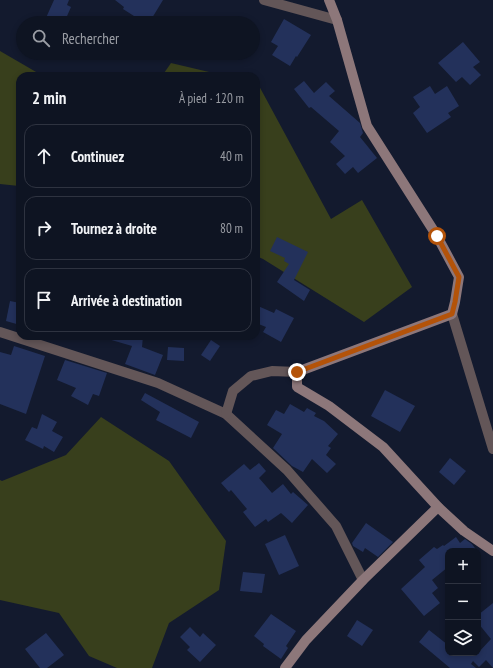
<!DOCTYPE html>
<html lang="fr">
<head>
<meta charset="utf-8">
<style>
  body { margin:0; font-family:"PT Sans Narrow",sans-serif; background:#171d2a; color:#f1f3f6 }
  .controls { position:absolute; right:12px; bottom:12px; display:grid; overflow:hidden; border-radius:8px; box-shadow:0 2px 6px #0003 }
  .controls button { width:36px; height:36px; display:grid; place-items:center; padding:0; border:0; border-bottom:1px solid #2e3340; background:#0e1422; color:#f1f3f6; font:20px sans-serif }
  .stop { position:absolute; width:12px; height:12px; margin:-9px; border:3px solid #b45309; border-radius:50%; background:#fff }
  .stop.end { background:#b45309; border-color:#fff; box-shadow:0 1px 4px #0008 }
  .list { margin:0; padding:0; list-style:none }
  h2 { display:flex; justify-content:space-between; align-items:center; height:52px; margin:0; padding:0 16px; font-size:17px }
  h2 small { font-size:13px; font-weight:400; color:#9b9ea5 }
  .list li { display:grid; grid-template-columns:26px 1fr auto; gap:12px; align-items:center; box-sizing:border-box; height:64px; margin:0 8px 8px; padding:0 8px; border:1px solid #2e3340; border-radius:12px }
  .list b { display:block; font-size:15px; white-space:nowrap }
  .list em { font-size:13px; font-style:normal; color:#9b9ea5 }
  .icon { flex:none; width:22px; height:22px; fill:none; stroke:currentColor; stroke-width:2; stroke-linecap:round; stroke-linejoin:round }
  .map { position:relative; flex:none; width:493px; height:668px; overflow:hidden }
  .search { position:absolute; background:#0e1422; box-shadow:0 2px 6px #0003; left:16px; top:16px; width:244px; height:44px; display:flex; align-items:center; gap:10px; box-sizing:border-box; padding:0 14px; border-radius:22px; color:#9b9ea5; font-size:15px }
  .panel { position:absolute; background:#0e1422; box-shadow:0 2px 6px #0003; left:16px; top:72px; width:244px; height:268px; border-radius:12px }
  .map>svg:first-child { display:block }
  .green { fill:#383f1c }
  .building { fill:#23315b }
  .lines { fill:none; stroke-linecap:round; stroke-linejoin:round }
  .street { stroke:#635658; stroke-width:10 }
  .secondary { stroke:#8d777a; stroke-width:10 }
  .route { stroke:#b45309; stroke-width:5 }
</style>
</head>
<body>
<div class="map">
<svg width="493" height="668" viewBox="0 0 493 668">
  <rect width="100%" height="100%" fill="#131a2e"/>
  <g class="green">
    <path d="M0,51L43,76H20V189L19,186L0,184Z"/>
    <path d="M171,63L226,76H162Z"/>
    <path d="M256,83L258,84L331,219L362,200L412,287L364,322L263,259L256,256Z"/>
    <path d="M101,417L169,461L226,541L219,590L169,623L152,668H117L89,656L59,613L0,600V480L2,481L66,455Z"/>
  </g>
  <g class="building">
    <path d="M54,0H69L67,5L71,7L64,23H51L45,20Z"/>
    <path d="M115,0H163L149,23H145L123,9L124,7Z"/>
    <path d="M284,19L311,35L297,57L296,56L290,66L272,55L278,46L271,42Z"/>
    <path d="M463,42L480,62L473,67L481,75L470,85L462,77L456,82L438,63Z"/>
    <path d="M304,81L314,93L326,82L335,91L329,96L360,123L363,133L360,137L377,158L358,173L353,167L345,174L336,164L345,156L330,142L339,131L311,107L309,108L294,89Z"/>
    <path d="M430,86L435,94L447,86L459,106L448,113L451,117L427,133L413,113L420,107L413,97Z"/>
    <path d="M277,237L308,252L294,280L310,290L304,301L277,282L289,264L284,261L285,258L270,251Z"/>
    <path d="M10,301L20,303V325L6,321Z"/>
    <path d="M258,306L274,313L276,309L294,318L281,342L263,332L266,327L256,323V311Z"/>
    <path d="M108,336H143L142,347L163,355L155,375L125,364L132,346L108,339Z"/>
    <path d="M211,340L220,346L210,361L201,355Z"/>
    <path d="M14,346L45,356L26,414L0,404V352L11,355Z"/>
    <path d="M168,347L184,348V361L167,360Z"/>
    <path d="M65,360L107,373L99,396L93,394L88,405L71,396L76,388L57,380Z"/>
    <path d="M385,390L415,406L400,432L371,416Z"/>
    <path d="M145,393L199,422L191,438L156,420L160,412L141,400Z"/>
    <path d="M290,404L304,412L307,408L316,413L314,416L324,421L338,434L328,446L331,448L326,455L336,464L327,473L312,459L303,472L292,466L273,448L282,434L267,425L276,410L284,414Z"/>
    <path d="M42,414L57,422L52,431L63,437L54,452L44,446L43,449L25,440L32,427L37,429Z"/>
    <path d="M450,458L466,471L454,485L439,472Z"/>
    <path d="M259,463L266,471L259,478L272,493L283,484L291,494L293,492L308,505L292,523L281,513L268,522L266,519L255,527L243,512L247,509L231,490L229,492L221,483L244,464L250,470Z"/>
    <path d="M366,523L393,542L378,557L365,548L363,552L353,546L352,543Z"/>
    <path d="M285,535L299,566L279,575L265,544Z"/>
    <path d="M456,537L460,543L465,539L472,544L477,551H448V567L432,580L438,588L432,593L440,603L424,616L401,589L425,567L419,560L434,547L437,549L443,545L444,546Z"/>
    <path d="M243,572L265,574L262,593L240,591Z"/>
    <path d="M493,603V668L486,660L479,667L473,661L471,664L476,668H450L419,642L429,630L448,645V653H457L461,656L464,653H478L491,639L478,623V615Z"/>
    <path d="M271,614L296,631L286,646L288,648L281,659L263,646L264,644L254,636Z"/>
    <path d="M357,620L373,630L362,646L347,636Z"/>
    <path d="M190,627L200,637L203,633L216,645L200,662L187,650L190,647L180,637Z"/>
    <path d="M46,633L64,655L47,668H40L25,649Z"/>
  </g>
  <g class="lines">
    <g class="street">
      <path d="M264,0L337,20"/>
      <path d="M452,314L493,449"/>
      <path d="M0,332L158,383L226,414L287,470L336,526L363,580"/>
      <path d="M226,414L233,391L251,376L272,371L297,372"/>
    </g>
    <g class="secondary">
      <path d="M329,0L337,20L367,126L437,236L459,277L455,302L452,314L297,372V387L329,406L383,447L438,507L464,531L493,551"/>
      <path d="M285,668L306,640L363,580L438,507"/>
    </g>
  </g>
  <g class="lines">
    <path class="route" d="M297,372L452,314L455,302L459,277L437,236"/>
  </g>
</svg>
<div class="controls">
<button>+</button>
<button>−</button>
<button><svg class="icon" aria-label="layers" viewBox="0 0 24 24"><path d="M12 4l9 5-9 5-9-5zM3 14l9 5 9-5"/></svg></button>
</div>
<div class="stop" style="left:437px;top:236px"></div>
<div class="stop end" style="left:297px;top:372px"></div>
<div class="search"><svg class="icon" aria-label="search" viewBox="0 0 24 24"><circle cx="10" cy="10" r="6"/><path d="M15 15l6 6"/></svg>Rechercher</div>
<section class="panel">
<h2>2 min<small>À pied · 120 m</small></h2>
<ul class="list">
<li><svg class="icon" aria-label="ahead" viewBox="0 0 24 24"><path d="M12 20V5M6 11l6-6 6 6"/></svg><div><b>Continuez</b></div><em>40 m</em></li>
<li><svg class="icon" aria-label="right" viewBox="0 0 24 24"><path d="M7 20v-9h11M14 6l5 5-5 5"/></svg><div><b>Tournez à droite</b></div><em>80 m</em></li>
<li><svg class="icon" aria-label="arrive" viewBox="0 0 24 24"><path d="M6 21V4h12l-3 4 3 4H6"/></svg><div><b>Arrivée à destination</b></div></li>
</ul>
</section>
</div>
</body>
</html>
